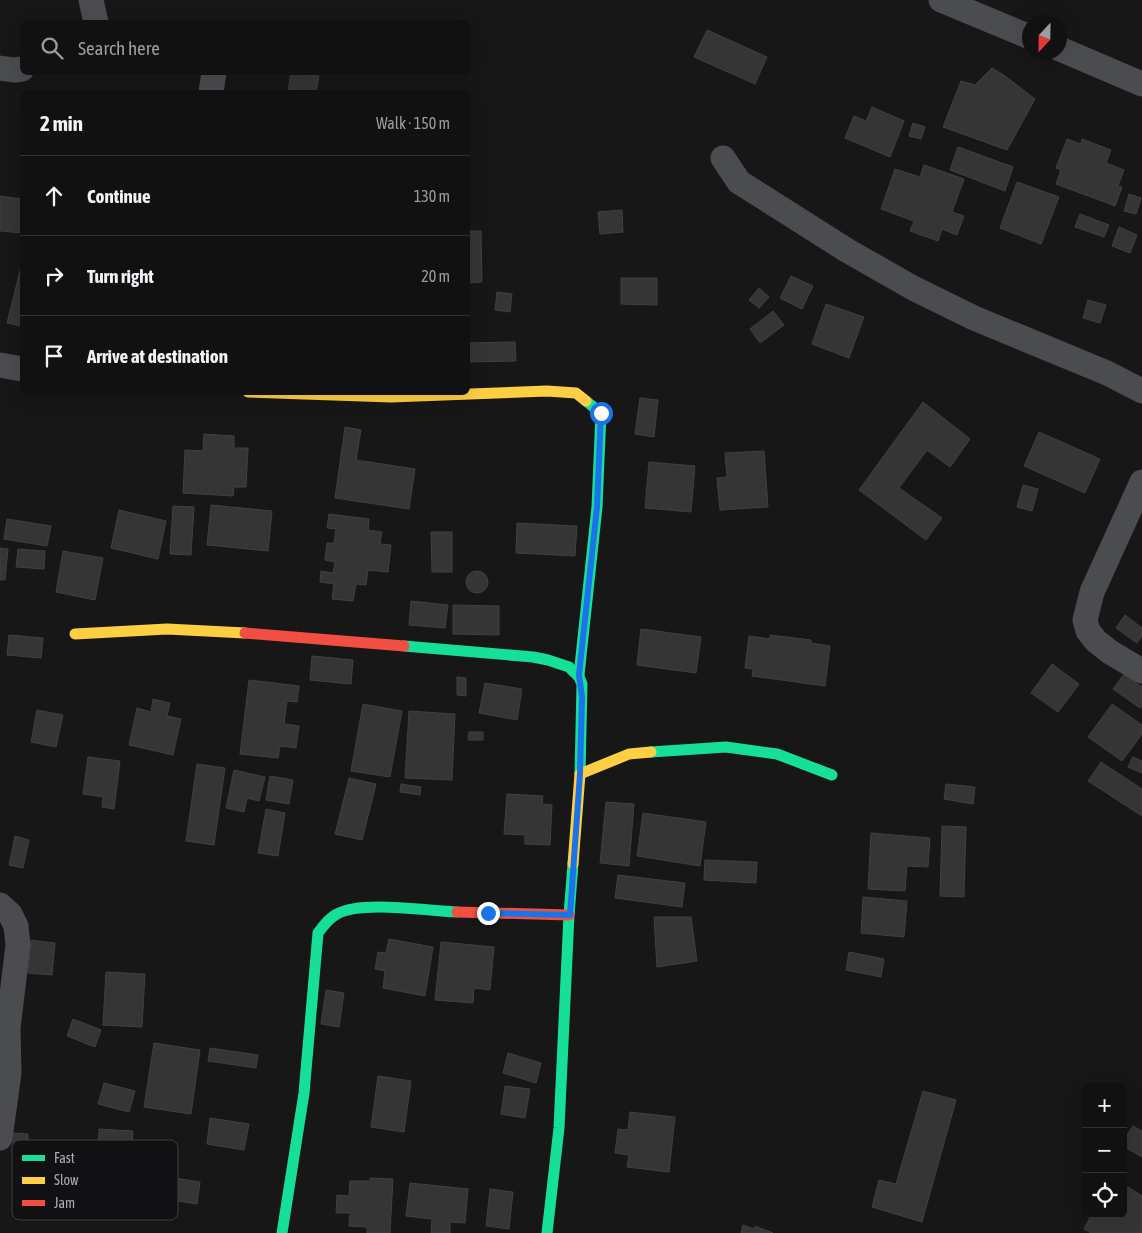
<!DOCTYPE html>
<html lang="en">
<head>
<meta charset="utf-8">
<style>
  body { margin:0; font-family:"Asap Condensed",sans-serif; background:#1e1f1f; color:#f1f3f6 }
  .controls { position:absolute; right:15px; bottom:15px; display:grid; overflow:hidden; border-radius:8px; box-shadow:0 5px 20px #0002 }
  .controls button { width:45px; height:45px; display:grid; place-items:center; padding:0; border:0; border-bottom:1px solid #303131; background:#111; color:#f1f3f6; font:25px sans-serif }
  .compass { position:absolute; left:1022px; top:15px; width:45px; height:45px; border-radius:50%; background:#111; box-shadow:0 5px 20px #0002; rotate:202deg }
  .stop { position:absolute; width:15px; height:15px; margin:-11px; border:4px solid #1a73e8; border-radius:50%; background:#fff }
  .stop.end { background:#1a73e8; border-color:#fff; box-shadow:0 1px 5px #0008 }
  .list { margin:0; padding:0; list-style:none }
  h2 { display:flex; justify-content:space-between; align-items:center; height:65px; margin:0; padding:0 20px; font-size:21px }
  h2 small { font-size:16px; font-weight:400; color:#9c9d9f }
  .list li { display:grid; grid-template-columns:32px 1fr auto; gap:15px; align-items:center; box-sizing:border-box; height:80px; padding:0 20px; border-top:1px solid #303131 }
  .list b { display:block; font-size:19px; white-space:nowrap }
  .list em { font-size:16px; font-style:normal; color:#9c9d9f }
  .icon { flex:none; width:28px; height:28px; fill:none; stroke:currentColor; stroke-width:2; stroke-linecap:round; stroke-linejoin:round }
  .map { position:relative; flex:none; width:1142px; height:1233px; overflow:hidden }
  .search { position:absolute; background:#111; box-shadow:0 5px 20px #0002; left:20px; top:20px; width:450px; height:55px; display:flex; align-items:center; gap:12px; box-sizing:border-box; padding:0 18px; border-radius:8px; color:#9c9d9f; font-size:19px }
  .panel { position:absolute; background:#111; box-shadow:0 5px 20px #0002; left:20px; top:90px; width:450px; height:305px; border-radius:8px }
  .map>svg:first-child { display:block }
  .building { fill:#353536; stroke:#3f4043 }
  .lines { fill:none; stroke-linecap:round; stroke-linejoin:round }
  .street { stroke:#4b4c50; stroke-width:25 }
  .fast { stroke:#16e098; stroke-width:11 }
  .slow { stroke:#ffcf43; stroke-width:11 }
  .jam { stroke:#f24e42; stroke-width:11 }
  .route { stroke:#1a73e8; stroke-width:6 }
  .key { fill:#111113; stroke:#3e4045; stroke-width:1 }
  .key-label { font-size:14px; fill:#a8adb8 }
</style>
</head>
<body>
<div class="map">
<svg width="1142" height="1233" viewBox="0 0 1142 1233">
  <rect width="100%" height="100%" fill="#171717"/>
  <g class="building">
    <path d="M707,30L767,57L755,84L694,57Z"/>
    <path d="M992,68L1005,76L1035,99L1007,150L943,127L961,81L975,85Z"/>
    <path d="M291,72L319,76L316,92H288Z"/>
    <path d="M872,107L904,121L890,157L845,138L854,116L866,121Z"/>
    <path d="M913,123L925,127L921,139L909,136Z"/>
    <path d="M1067,139L1081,144L1082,139L1111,150L1106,163L1124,170L1118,186L1122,187L1115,206L1056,184L1061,170L1056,168Z"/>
    <path d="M958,147L1013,167L1005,191L950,170Z"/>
    <path d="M924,165L964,179L952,212L964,216L957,235L942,229L938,241L910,231L914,221L881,209L895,169L920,177Z"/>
    <path d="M1017,182L1059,197L1041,244L1000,228Z"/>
    <path d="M1129,194L1141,198L1136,214L1124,211Z"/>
    <path d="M0,196L22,199V233L0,231Z"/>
    <path d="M622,210L623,232L600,234L598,212Z"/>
    <path d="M1080,214L1109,225L1104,237L1075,227Z"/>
    <path d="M1119,227L1137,235L1130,253L1112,246Z"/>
    <path d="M468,231H481L482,282L468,283Z"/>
    <path d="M22,263V326L7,323Z"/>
    <path d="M791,276L813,286L802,309L780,298Z"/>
    <path d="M621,278H657V305L621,304Z"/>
    <path d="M759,288L769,297L759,308L749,300Z"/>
    <path d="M497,292L512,294L510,312L495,310Z"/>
    <path d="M1088,300L1106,305L1100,323L1083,318Z"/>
    <path d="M826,304L864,317L849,358L812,344Z"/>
    <path d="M773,311L784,325L760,343L750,329Z"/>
    <path d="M515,342L516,361L468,362V343Z"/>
    <path d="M640,398L658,400L654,437L635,434Z"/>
    <path d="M923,402L970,439L950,467L927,450L899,488L942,518L926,540L859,490Z"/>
    <path d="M345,427L361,430L356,460L415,469L409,509L335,498Z"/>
    <path d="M1039,432L1100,459L1085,493L1024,466Z"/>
    <path d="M204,434L234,436V448H248L246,487H234L233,496L183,493L185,450L203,451Z"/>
    <path d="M764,451L768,507L720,510L717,478L727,477L725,453Z"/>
    <path d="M649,462L695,466L691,512L645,508Z"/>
    <path d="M1023,485L1038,489L1032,511L1017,507Z"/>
    <path d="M211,505L272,511L268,551L207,545Z"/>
    <path d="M173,506L194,507L191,555L170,554Z"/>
    <path d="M119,510L166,521L158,559L111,548Z"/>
    <path d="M329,514L369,519L368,530L382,532L380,544L391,545L388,572L368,570L366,585L356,584L353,601L332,599L334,584L320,582L321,571L333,573L335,562L325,560L327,543H334L336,529L327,528Z"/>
    <path d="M7,519L51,526L47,546L4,539Z"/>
    <path d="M517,523L577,526L575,556L516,553Z"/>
    <path d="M431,532H452V572H432Z"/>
    <path d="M0,548L8,549L5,580H0Z"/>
    <path d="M18,549L45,551L44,569L16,567Z"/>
    <path d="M63,551L103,558L95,600L56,592Z"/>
    <circle cx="477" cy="582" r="11"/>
    <path d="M411,601L448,605L445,628L409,625Z"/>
    <path d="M453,605L499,606V635L453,634Z"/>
    <path d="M1125,615L1142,628V636L1137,643L1116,628Z"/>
    <path d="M641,629L701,637L696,673L637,665Z"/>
    <path d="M9,635L43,638L41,658L7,655Z"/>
    <path d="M770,635L811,640V643L830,646L825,686L752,676L753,669L745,668L749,636L770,639Z"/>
    <path d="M312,656L353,660L351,684L310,680Z"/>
    <path d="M1052,664L1079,684L1058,712L1031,693Z"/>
    <path d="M1124,674L1142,687V705L1140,708L1113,689Z"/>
    <path d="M457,677L466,678V696L457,695Z"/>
    <path d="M249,680L299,686L297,702L287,701L284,724L299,726L296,748L280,746L278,758L240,754Z"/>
    <path d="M485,683L522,689L517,720L479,713Z"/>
    <path d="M153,699L170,703L167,716L181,719L173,755L129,745L137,708L151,712Z"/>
    <path d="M363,704L402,711L390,777L351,771Z"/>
    <path d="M1112,704L1142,725V734L1122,761L1088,737Z"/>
    <path d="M37,710L63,715L56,747L31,742Z"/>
    <path d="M409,711L455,714L452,780L405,778Z"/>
    <path d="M469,732H483V740H468Z"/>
    <path d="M88,757L120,761L114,809L102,807L103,797L83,794Z"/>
    <path d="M1133,757L1142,761V773L1128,767Z"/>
    <path d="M1101,762L1142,789V816L1088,781Z"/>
    <path d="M197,764L225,768L214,845L186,841Z"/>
    <path d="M234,770L265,777L259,801L247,798L244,812L226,808Z"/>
    <path d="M270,776L293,780L289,804L266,800Z"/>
    <path d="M349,778L376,784L362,840L335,834Z"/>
    <path d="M401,784L421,787L420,795L400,792Z"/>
    <path d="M946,784L975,787L973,804L944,799Z"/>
    <path d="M507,794L543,796L542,804L552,805L550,845L525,844V835L504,834Z"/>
    <path d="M606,802L634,804L629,866L600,863Z"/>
    <path d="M266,809L285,813L278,856L258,853Z"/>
    <path d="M643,813L706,822L700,866L637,856Z"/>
    <path d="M942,826L966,827L964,897L940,896Z"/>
    <path d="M871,833L930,838L928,867L907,866L905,891L868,889Z"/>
    <path d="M15,836L29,840L23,868L9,865Z"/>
    <path d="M705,860L757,862L756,883L704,880Z"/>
    <path d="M618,875L685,883L682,907L615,898Z"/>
    <path d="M863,897L907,901L904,937L861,933Z"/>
    <path d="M654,917H691L697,961L657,967Z"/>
    <path d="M389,939L433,947L425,996L383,988L385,971L375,969L378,952L386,953Z"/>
    <path d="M31,940L55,943L52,975L28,973Z"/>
    <path d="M441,942L494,947L490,990L474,988L473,1003L435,1000Z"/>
    <path d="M849,952L884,959L881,977L846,970Z"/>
    <path d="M106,972L145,974L142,1027L103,1025Z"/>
    <path d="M326,990L344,993L339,1027L321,1024Z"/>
    <path d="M73,1019L101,1030L95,1047L67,1036Z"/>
    <path d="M154,1043L200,1050L191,1114L144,1107Z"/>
    <path d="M210,1048L258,1055L256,1068L208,1061Z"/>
    <path d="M508,1053L541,1063L536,1083L503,1073Z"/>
    <path d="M378,1076L411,1081L404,1132L371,1127Z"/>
    <path d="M104,1083L135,1091L129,1112L98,1104Z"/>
    <path d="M505,1086L530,1089L525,1118L501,1114Z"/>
    <path d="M923,1091L956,1100L922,1222L872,1207L879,1180L896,1184Z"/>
    <path d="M630,1112L675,1117L669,1172L627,1167L629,1155L615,1153L618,1129L628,1130Z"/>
    <path d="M210,1118L249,1124L244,1150L207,1144Z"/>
    <path d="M1133,1126L1142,1131V1157L1123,1146V1141Z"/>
    <path d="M99,1129L133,1131L131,1167L98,1165Z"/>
    <path d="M13,1133L28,1134V1150L13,1149Z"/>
    <path d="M162,1176L200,1182L197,1204L158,1198Z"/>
    <path d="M370,1178L393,1179L390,1233H367V1227L349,1226L350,1213H336L337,1195L349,1196L350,1181H370Z"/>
    <path d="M410,1183L468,1189L465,1223L450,1222V1233H431L432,1219L406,1216Z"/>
    <path d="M1128,1187L1142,1196V1233H1091L1084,1229L1092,1214H1123V1195Z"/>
    <path d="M490,1189L513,1192L509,1229L486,1226Z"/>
    <path d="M743,1225L754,1229L755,1226L773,1233H741Z"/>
  </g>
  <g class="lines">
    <g class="street">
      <path d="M91,0L96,22"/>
      <path d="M941,0L1030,37"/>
      <path d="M1060,49L1142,84"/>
      <path d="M0,68L14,70L22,69"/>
      <path d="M211,92L214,72"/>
      <path d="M723,158L739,182L848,251L913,288L974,318L1107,373L1142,391"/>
      <path d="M0,365L22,369"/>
      <path d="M1142,482L1092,592L1085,620L1088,631L1096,641L1110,652L1142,671"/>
      <path d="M0,905L10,914L16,926L18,945L8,1028L9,1073L0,1138"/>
    </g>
    <g class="fast">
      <path d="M404,646L533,657L548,660L569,667L579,677L582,684L580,774"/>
      <path d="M579,675L597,507L601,413L586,401"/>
      <path d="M651,752L726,747L777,754L832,775"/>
      <path d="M282,1233L304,1093L318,933C323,926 329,918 337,914C362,900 427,911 457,912"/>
      <path d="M547,1233L559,1128L569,915L573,864"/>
    </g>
    <g class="slow">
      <path d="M248,392L391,397L547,391L576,393L586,401"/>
      <path d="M75,634L167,629L245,633"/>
      <path d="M573,864L580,774L629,754L651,752"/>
    </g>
    <g class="jam">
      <path d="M245,633L404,646"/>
      <path d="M457,912L569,915"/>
    </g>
  </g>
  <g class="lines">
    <path class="route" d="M488,913L570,915L580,774L582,697L579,675L597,507L601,413"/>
  </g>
  <rect x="12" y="1140" width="166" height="80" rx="8" class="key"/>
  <rect x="22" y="1155" width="23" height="6" fill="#16e098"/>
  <rect x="22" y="1177" width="23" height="7" fill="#ffcf43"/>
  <rect x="22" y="1200" width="23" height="6" fill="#f24e42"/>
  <g class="key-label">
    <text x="54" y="1163">Fast</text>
    <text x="54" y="1185">Slow</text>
    <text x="54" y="1208">Jam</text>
  </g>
</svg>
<div class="controls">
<button>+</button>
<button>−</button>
<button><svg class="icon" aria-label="locate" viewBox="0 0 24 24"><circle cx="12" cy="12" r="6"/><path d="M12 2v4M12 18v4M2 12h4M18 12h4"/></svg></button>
</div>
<svg class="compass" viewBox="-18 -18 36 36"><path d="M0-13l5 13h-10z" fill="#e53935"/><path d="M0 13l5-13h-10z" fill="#9c9d9f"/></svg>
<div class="stop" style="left:601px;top:413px"></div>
<div class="stop end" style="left:488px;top:913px"></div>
<div class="search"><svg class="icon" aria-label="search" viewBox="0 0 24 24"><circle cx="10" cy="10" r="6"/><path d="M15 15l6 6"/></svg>Search here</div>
<section class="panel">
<h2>2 min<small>Walk · 150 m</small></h2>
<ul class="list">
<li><svg class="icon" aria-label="ahead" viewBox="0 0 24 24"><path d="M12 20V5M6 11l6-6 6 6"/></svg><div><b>Continue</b></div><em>130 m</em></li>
<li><svg class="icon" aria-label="right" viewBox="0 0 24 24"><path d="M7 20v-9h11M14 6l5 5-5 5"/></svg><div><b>Turn right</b></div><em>20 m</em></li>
<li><svg class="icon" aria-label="arrive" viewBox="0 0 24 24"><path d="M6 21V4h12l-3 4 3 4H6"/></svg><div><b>Arrive at destination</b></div></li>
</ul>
</section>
</div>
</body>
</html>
